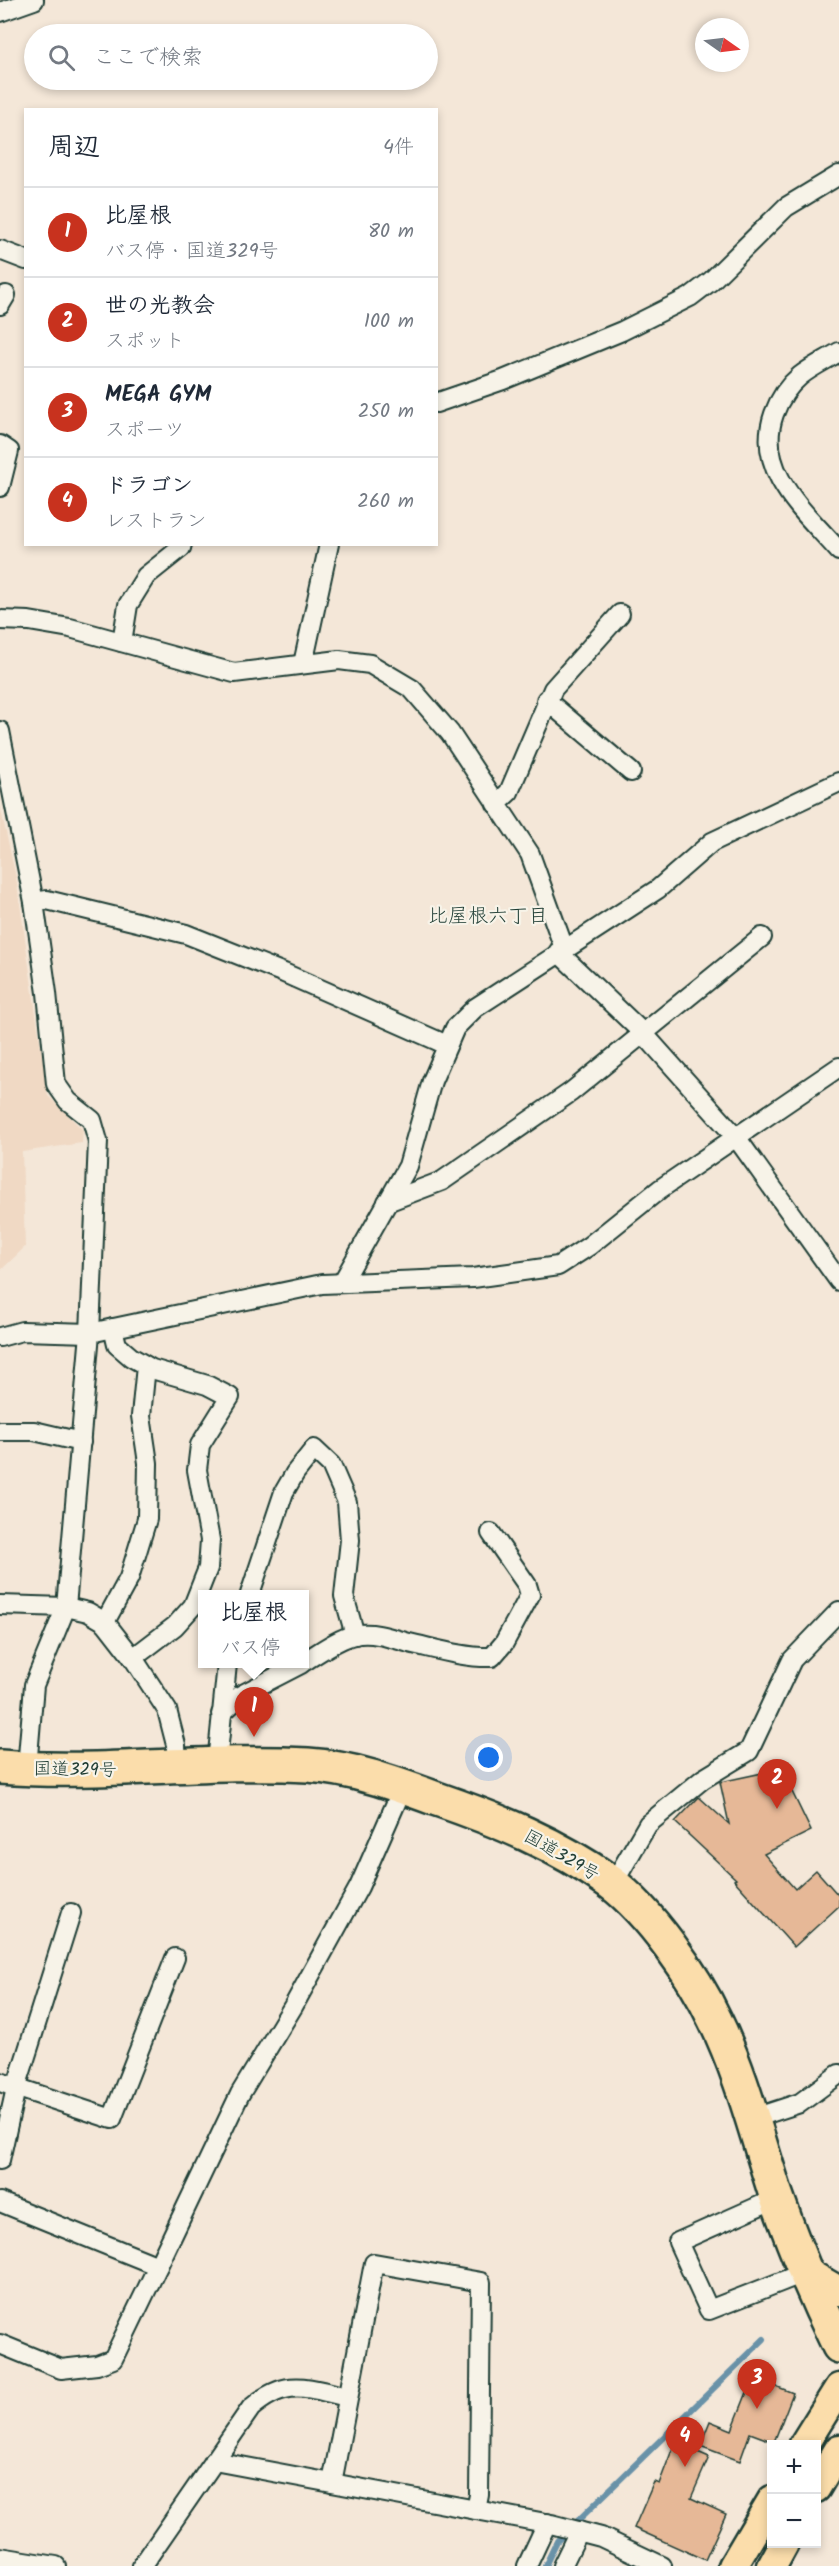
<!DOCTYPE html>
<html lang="ja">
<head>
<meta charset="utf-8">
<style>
  body { margin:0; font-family:Kalam,"Klee One",sans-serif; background:#f2f2f3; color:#1f2937 }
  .controls { position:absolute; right:18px; bottom:18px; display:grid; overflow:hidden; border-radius:0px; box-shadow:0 3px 9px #0003 }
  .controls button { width:54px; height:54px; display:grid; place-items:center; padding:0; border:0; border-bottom:2px solid #e0e1e3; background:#fff; color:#1f2937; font:30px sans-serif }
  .compass { position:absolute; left:695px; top:18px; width:54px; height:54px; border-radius:50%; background:#fff; box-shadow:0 3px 9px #0003; rotate:104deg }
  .you { position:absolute; left:489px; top:1758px; width:21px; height:21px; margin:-15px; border:4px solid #fff; border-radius:50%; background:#1a73e8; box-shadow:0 0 0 9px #1a73e833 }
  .badge { display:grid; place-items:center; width:39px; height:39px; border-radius:50%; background:#c8321e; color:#fff; font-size:20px; font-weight:700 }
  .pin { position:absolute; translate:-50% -50px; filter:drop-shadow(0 2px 3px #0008) }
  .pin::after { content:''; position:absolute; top:32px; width:21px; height:18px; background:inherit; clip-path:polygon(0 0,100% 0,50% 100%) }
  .popup { position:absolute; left:198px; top:1590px; width:111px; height:78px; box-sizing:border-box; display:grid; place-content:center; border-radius:0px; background:#fff; filter:drop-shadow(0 2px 4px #0005); font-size:20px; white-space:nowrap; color:#747a83 }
  .popup b { font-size:22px; color:#1f2937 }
  .popup::after { content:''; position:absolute; left:50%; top:100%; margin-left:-12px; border:12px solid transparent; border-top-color:#fff }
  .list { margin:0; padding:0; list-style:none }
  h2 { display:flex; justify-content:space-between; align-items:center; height:78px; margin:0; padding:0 24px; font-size:26px }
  h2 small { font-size:20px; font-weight:400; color:#747a83 }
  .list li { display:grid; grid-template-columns:39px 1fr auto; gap:18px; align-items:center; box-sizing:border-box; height:90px; padding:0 24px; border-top:2px solid #e0e1e3 }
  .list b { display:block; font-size:22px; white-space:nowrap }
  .list p { margin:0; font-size:20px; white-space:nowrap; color:#747a83 }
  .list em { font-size:20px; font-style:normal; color:#747a83 }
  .icon { flex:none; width:33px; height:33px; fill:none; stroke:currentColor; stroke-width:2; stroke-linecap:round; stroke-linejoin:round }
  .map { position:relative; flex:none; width:839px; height:2566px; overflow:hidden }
  .search { position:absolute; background:#fff; box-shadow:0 3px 9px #0003; left:24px; top:24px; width:414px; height:66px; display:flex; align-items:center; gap:15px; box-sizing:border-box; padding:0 21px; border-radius:33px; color:#747a83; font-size:22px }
  .panel { position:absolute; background:#fff; box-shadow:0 3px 9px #0003; left:24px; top:108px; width:414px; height:438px; border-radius:0px }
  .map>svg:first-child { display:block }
  .built { fill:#f0d9c4 }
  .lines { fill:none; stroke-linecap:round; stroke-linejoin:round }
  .stream { stroke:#6992a8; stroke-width:6 }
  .building { fill:#e6b897; stroke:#1f3d34; stroke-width:1.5 }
  .street-casing { stroke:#1f3d34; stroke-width:22 }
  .primary-casing { stroke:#1f3d34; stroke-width:33 }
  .highway-casing { stroke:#1f3d34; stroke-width:38 }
  .street { stroke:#f7f3e8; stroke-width:18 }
  .primary { stroke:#fbddab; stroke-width:28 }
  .highway { stroke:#fbddab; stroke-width:33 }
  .labels { text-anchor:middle; stroke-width:4.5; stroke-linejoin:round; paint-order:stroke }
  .street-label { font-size:18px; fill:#1f3d34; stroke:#f7f3e8 }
  .neighbourhood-label { font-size:20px; fill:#1f3d34; stroke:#f7f3e8 }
</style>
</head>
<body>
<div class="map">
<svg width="839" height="2566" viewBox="0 0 839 2566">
  <rect width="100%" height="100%" fill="#f4e7d8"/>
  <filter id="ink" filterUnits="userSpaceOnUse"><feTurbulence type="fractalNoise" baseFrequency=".0167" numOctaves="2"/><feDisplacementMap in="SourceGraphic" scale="12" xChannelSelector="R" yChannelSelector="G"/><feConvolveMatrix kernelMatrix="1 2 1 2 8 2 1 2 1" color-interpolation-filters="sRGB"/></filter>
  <g filter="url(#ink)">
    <path class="built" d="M0,806L16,877L48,1096L83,1130L82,1143L22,1152L25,1247L0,1271Z"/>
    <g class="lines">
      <path class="stream" d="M545,2566L557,2541L764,2339"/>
    </g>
    <g class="building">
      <path d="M781,1769L811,1831L764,1854L795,1889L816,1870L839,1896V1906L794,1947L734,1880L736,1879L675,1822L699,1797L729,1824L720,1782Z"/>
      <path d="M753,2377L793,2393L774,2442L750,2433L740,2461L700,2446L710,2421L732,2430Z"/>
      <path d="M675,2442L709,2457L691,2498L726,2514L705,2560L634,2528L654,2482L659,2484Z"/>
    </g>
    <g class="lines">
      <g class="street-casing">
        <g id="street">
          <path d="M0,12L34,0"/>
          <path d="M0,250L26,260"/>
          <path d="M0,305L6,295"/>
          <path d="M839,352C826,360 811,367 800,376C788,386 779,400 774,414C754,471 805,512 839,551"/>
          <path d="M436,403L503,380L622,331L690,297L711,281L786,207L839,175"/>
          <path d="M0,445L9,451L0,487"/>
          <path d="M0,620L29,621L70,628L234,673L339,660L370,664L412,689L450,733L530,854L564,948"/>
          <path d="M122,642L128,605L146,576L181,548L182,544"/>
          <path d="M303,664L329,544"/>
          <path d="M546,700L631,772"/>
          <path d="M0,731L34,902L47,993L56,1084L68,1101L92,1120L98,1141L90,1333L66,1607L34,1685L27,1768"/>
          <path d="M496,804L509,792L553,689L620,614"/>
          <path d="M34,902L47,900L186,934L284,973L447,1045"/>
          <path d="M558,952L643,1033L736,1137L839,1281"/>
          <path d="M387,1202L442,1181L571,1092L762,937"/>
          <path d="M342,1283L408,1166L432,1081L455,1028L475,1008L658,889L712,842L839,782"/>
          <path d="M113,1328L117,1345L131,1357L152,1369L207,1385L230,1397L200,1445L197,1470L210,1540L208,1568L193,1606L175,1626L133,1658"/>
          <path d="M0,1337L22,1331L90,1333L322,1284L473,1278L558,1266L589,1246L660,1189L839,1067"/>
          <path d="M0,1431H34L81,1442"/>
          <path d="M250,1594L284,1492L295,1473L314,1449L331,1465L347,1502L350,1540L344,1596L355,1635"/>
          <path d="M0,1605L66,1607L88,1612L105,1622L133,1658L167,1710L176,1745L177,1766"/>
          <path d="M105,1622L129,1578L147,1519L148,1463L141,1416L146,1366"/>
          <path d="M305,1661C320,1652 337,1639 354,1635C373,1631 392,1638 409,1643C436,1649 464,1658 492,1657L504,1643L530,1595L527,1585L491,1533"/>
          <path d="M221,1714L241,1695L301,1664"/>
          <path d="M217,1763L227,1664"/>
          <path d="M613,1884L648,1824L703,1779L749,1751L792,1660L839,1611"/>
          <path d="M0,2082L112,2119L175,1958"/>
          <path d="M751,2119L800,2103L839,2074"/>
          <path d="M0,2160L16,2088L71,1913"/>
          <path d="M777,2198L678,2242L709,2310L806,2272"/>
          <path d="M0,2202L158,2266L113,2359L97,2365L61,2369L0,2344"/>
          <path d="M158,2266L240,2094L294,2005L359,1887L403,1787"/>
          <path d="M214,2461L551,2524L601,2537L662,2566"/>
          <path d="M332,2483L374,2263L481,2282L479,2495L476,2510"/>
          <path d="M0,2557L56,2566"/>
          <path d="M142,2566L251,2408C287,2377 306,2388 348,2397"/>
          <path d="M527,2566L547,2523"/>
          <path d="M562,2566L579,2531"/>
        </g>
      </g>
      <g class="primary-casing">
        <g id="primary">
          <path d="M806,2272L839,2291"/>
          <path d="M804,2444L839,2388"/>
          <path d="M816,2488L839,2449"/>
          <path d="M733,2566L772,2500"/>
          <path d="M772,2566L784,2544"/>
        </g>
      </g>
      <g class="highway-casing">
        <path id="highway" d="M0,1767C103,1775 205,1759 308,1765C353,1768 396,1784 437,1799C498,1820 557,1844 610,1882C650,1912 694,1975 715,2020C742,2075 757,2137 776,2195C794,2247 815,2297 839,2346"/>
      </g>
      <use href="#street" class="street"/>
      <use href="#primary" class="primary"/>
      <use href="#highway" class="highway"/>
    </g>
  </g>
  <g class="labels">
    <g class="street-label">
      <text transform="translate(75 1769) rotate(1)" y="6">国道329号</text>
      <text transform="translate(562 1855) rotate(30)" y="6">国道329号</text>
    </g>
    <g class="neighbourhood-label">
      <text x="488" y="922">比屋根六丁目</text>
    </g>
  </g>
</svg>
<div class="controls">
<button>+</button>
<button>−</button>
</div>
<svg class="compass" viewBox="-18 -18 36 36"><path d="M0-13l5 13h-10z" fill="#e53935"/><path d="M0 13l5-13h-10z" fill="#747a83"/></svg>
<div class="you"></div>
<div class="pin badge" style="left:254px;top:1737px">1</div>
<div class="popup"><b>比屋根</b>バス停</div>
<div class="pin badge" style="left:777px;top:1809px">2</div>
<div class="pin badge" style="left:757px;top:2409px">3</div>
<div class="pin badge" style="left:685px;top:2467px">4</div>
<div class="search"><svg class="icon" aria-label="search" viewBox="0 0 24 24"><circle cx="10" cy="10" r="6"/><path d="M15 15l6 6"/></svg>ここで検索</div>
<section class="panel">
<h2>周辺<small>4件</small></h2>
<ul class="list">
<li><span class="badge">1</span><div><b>比屋根</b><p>バス停 · 国道329号</p></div><em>80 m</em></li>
<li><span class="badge">2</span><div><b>世の光教会</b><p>スポット</p></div><em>100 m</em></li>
<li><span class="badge">3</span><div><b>MEGA GYM</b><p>スポーツ</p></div><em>250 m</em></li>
<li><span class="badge">4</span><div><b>ドラゴン</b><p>レストラン</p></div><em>260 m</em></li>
</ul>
</section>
</div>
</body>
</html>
